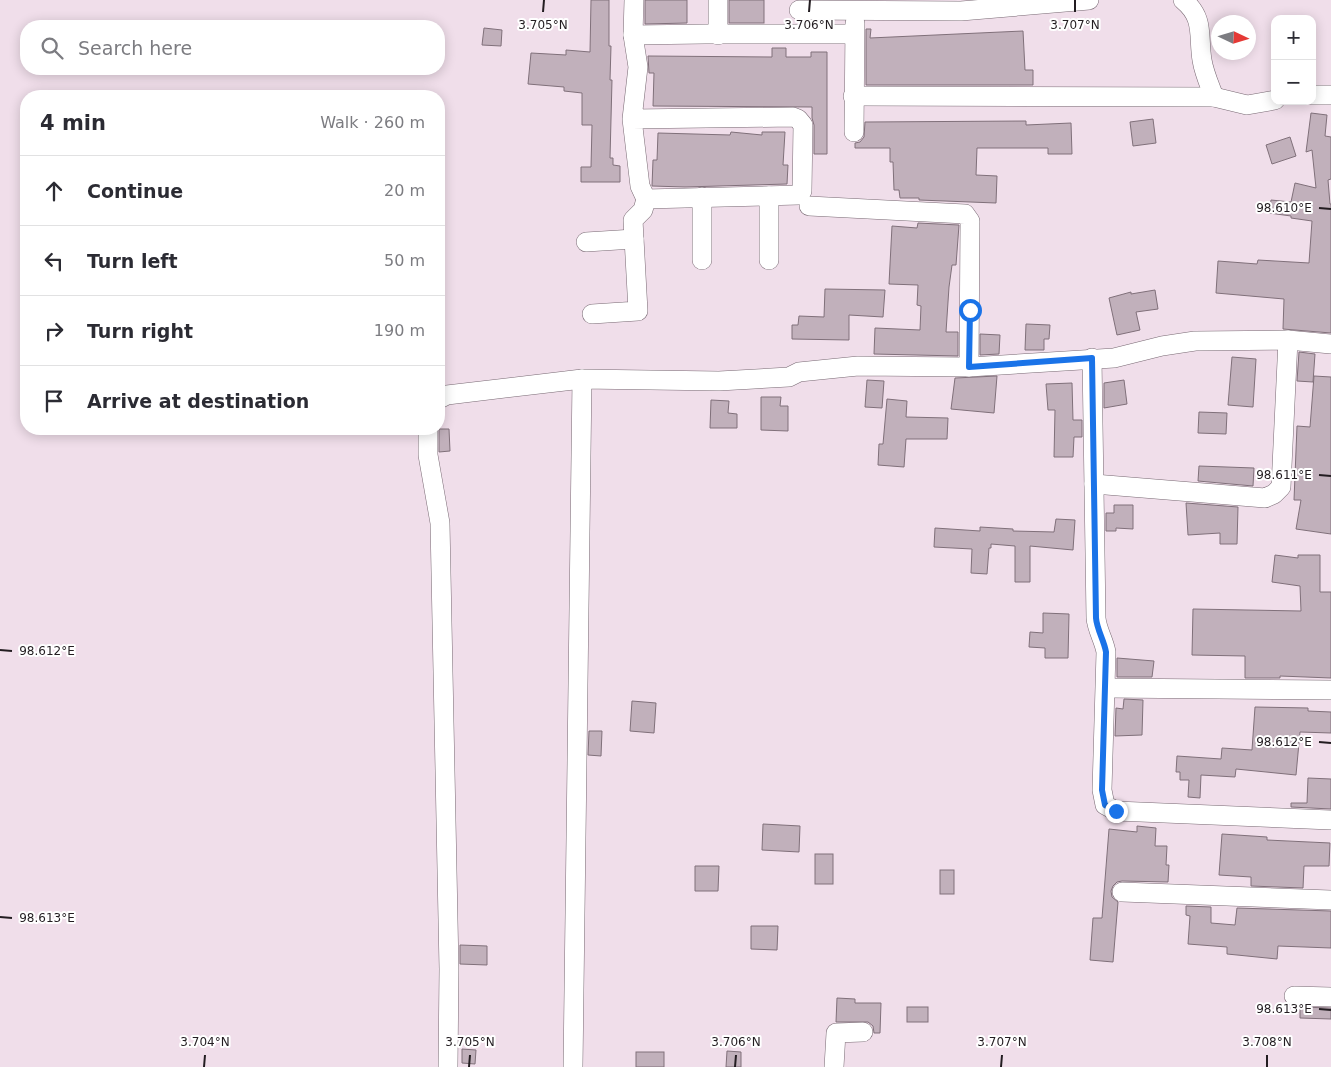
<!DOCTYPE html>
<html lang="en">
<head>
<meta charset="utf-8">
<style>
  body { margin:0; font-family:"DejaVu Sans",sans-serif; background:#f2f2f3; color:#2b2b33 }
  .controls { position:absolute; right:15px; top:15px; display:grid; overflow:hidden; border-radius:10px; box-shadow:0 2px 12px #0003 }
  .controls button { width:45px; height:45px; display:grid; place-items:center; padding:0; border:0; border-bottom:1px solid #e1e1e2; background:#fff; color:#2b2b33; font:25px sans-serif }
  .compass { position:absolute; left:1211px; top:15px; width:45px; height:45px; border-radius:50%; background:#fff; box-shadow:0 2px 12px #0003; rotate:94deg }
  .stop { position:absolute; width:15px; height:15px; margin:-11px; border:4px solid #1a73e8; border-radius:50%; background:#fff }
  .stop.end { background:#1a73e8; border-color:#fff; box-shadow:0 1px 5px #0008 }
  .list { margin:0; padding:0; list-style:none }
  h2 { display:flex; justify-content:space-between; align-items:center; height:65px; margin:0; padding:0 20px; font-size:21px }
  h2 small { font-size:16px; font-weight:400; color:#7c7c81 }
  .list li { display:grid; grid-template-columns:32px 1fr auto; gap:15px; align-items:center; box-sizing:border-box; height:70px; padding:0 20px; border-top:1px solid #e1e1e2 }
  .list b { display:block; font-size:19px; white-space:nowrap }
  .list em { font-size:16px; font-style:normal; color:#7c7c81 }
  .icon { flex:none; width:28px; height:28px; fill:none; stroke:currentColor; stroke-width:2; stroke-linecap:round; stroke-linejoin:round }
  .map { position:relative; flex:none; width:1331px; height:1067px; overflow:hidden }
  .search { position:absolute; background:#fff; box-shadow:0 2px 12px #0003; left:20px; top:20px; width:425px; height:55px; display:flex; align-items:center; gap:12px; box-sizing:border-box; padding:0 18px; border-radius:20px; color:#7c7c81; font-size:19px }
  .panel { position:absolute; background:#fff; box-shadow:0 2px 12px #0003; left:20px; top:90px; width:425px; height:345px; border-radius:20px }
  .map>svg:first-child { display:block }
  .building { fill:#c1b0bb; stroke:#80707a }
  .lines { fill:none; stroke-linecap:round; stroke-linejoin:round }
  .street-casing { stroke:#786973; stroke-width:20 }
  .street { stroke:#fff; stroke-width:19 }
  .route { stroke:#1a73e8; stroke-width:6 }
  .ticks { fill:none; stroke:#231d21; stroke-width:2 }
  .ticks-label { font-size:12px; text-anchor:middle; fill:#231d21; stroke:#fff; stroke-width:4; stroke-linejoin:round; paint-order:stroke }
</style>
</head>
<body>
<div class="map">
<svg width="1331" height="1067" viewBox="0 0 1331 1067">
  <rect width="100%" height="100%" fill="#f0deea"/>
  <g class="building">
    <path d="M591,0H609V46H611L610,80H612L610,158H613V165L620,166V182H581V167H591L592,125H582V93L564,91V87L528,84L531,53L566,55V50L590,52Z"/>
    <path d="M645,0H687V23L645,24Z"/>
    <rect x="729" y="0" width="35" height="23"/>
    <path d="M484,28L502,30L501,46L482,45Z"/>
    <path d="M866,29H871L870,38L1023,31L1025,70H1033V85H866Z"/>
    <path d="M772,48H786V57H811V52H827V154H814V125L812,118V107L653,106L654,73H649L648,56L772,57Z"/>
    <path d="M1311,113L1327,115L1325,136L1331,137V179L1328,180L1330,204H1331V333L1283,329L1284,299L1216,293L1218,261L1257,264L1258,260L1309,263L1312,221L1291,218V216L1269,213L1271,200L1291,202L1295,183L1316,188L1312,150L1306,152Z"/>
    <path d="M1153,119L1156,143L1133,146L1130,122Z"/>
    <path d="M1026,121V125L1071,123L1072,154H1048V148H977L976,175L997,176L996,203L919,200V198H900L899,190H894L893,162H890V148H855V143L860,142L864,137L865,122Z"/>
    <path d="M731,132L762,135V132H785L783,165H788L787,184L685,187L652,186L653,160H657L658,133L730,135Z"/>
    <path d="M1290,137L1296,156L1272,164L1266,145Z"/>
    <path d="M918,223L959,225L956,265H952L949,287L946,332H958V356L874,354L875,328L920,330L921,306L917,305L918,285L889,284L892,226L917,228Z"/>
    <path d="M825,289L885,290L883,317L849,315V340L792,339V325H798L799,316L824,317Z"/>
    <path d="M1155,290L1158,309L1136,312L1140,330L1117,335L1109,298L1131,292V294Z"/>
    <path d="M1026,324L1050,325L1049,339H1044V350H1025Z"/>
    <path d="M980,334L1000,335L999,354L980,355Z"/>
    <path d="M1299,352L1315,354L1313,382L1297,381Z"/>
    <path d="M1232,357L1256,359L1253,407L1228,405Z"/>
    <path d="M997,376L994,413L951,409L955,378Z"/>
    <path d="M1314,376L1331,377V534L1296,529L1301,500H1294L1297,426L1310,427Z"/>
    <path d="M867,380L884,381L882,408L865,407Z"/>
    <path d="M1124,380L1127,404L1104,408V383Z"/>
    <path d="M1072,383L1073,420H1082V437H1074L1073,457H1054L1055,410H1048L1046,384Z"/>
    <path d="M761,397H781L780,406H788V431L761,430Z"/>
    <path d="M887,399L907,401L906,417L948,418L947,439H906L904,467L878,465L879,444H883Z"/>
    <path d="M711,400L729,401L728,413L737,414V428H710Z"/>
    <path d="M1199,412L1227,413L1226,434L1198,433Z"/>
    <path d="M439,429H449L450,451L439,452Z"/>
    <path d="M1199,466L1254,468L1253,486L1198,481Z"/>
    <path d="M1186,503L1238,507L1237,544H1220V533L1188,535Z"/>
    <path d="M1114,505H1133V529L1116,528V531H1106V513H1114Z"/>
    <path d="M1056,519L1075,520L1073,550L1030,546V582H1015V546L991,544V548H989L987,574L971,573L972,549L934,547L935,528L980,531V527L1013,529V531L1054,532Z"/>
    <path d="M1275,555L1298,558V555H1320V592H1331V678L1280,676V678H1245V656L1192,655L1193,609L1301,611L1300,586L1272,582Z"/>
    <path d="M1043,613L1069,614L1068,658H1045V648L1029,647L1030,632L1043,633Z"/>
    <path d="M1117,658L1154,661L1152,677H1117Z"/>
    <path d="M1124,699L1143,700L1142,735L1115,736L1116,708L1123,709Z"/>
    <path d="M632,701L656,703L654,733L630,731Z"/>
    <path d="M1255,707L1308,708V711L1331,712V733L1300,732L1296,775L1236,769L1235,777L1201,775L1200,798L1188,797L1189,780H1180V772H1176L1177,756L1221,759L1222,748L1252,750Z"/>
    <path d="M589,731H602L601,756L588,755Z"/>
    <path d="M1308,778L1331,779V809L1291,807V803H1307Z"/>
    <path d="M763,824L800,826L799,852L762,850Z"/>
    <path d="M1137,826L1156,828L1155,846H1167L1166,865H1169L1168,882L1122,881L1117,882L1113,886L1111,891L1112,897L1118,902L1113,962L1090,960L1093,918H1102L1109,829L1137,832Z"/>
    <path d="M1222,834L1267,837V840L1330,843L1329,866H1304L1303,888L1251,886V877L1219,875Z"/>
    <rect x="815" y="854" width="18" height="30"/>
    <path d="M695,866H719L718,891H695Z"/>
    <rect x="940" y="870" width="14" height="24"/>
    <path d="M1186,906L1211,907V923L1235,925L1237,908L1331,911V948L1278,946L1277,959L1227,954V947L1188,944L1190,916L1186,915Z"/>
    <path d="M751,926H778L777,950L751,949Z"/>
    <path d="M460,945L487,946V965L460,964Z"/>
    <path d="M837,998L855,999V1003H881L880,1033H874L873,1026L868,1022H836Z"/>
    <rect x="907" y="1007" width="21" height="15"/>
    <path d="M1300,1007L1331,1008V1019L1300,1018Z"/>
    <path d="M462,1049L476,1050L475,1064L462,1063Z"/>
    <path d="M727,1051L741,1052V1067H726Z"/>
    <rect x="636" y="1052" width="28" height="15"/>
  </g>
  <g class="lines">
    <g class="street-casing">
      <g id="street">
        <path d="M1183,0C1205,18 1198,36 1202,60C1204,73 1210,86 1214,97L1247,105L1275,100"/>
        <path d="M799,10L961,11L1089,0"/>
        <path d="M633,35L705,34H854"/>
        <path d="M718,35V0"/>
        <path d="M1312,95H1331"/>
        <path d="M853,96L1214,97"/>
        <path d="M632,119L793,117L798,119L803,125L802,191L799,195L646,199L640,186L632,119L638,67L633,35L634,0"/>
        <path d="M854,132L855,23"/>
        <path d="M809,206L965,214L970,221L969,367"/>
        <path d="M586,242L634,239"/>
        <path d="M702,260V197"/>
        <path d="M769,260V196"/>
        <path d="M592,314L638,311L633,220L643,210L646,199"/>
        <path d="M1092,358L1096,618C1097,630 1104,640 1106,652L1102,790L1105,805L1116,811L1331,820"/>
        <path d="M439,399L447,395L582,379L719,381L789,377L799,372L858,366L969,367L1114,358L1162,346L1195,341L1288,340L1331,344"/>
        <path d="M428,429V455L440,523L449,969L448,1067"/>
        <path d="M1094,484L1265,498L1274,494L1281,487L1288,340"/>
        <path d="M1106,688L1331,690"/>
        <path d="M1122,892L1331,900"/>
        <path d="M1294,996L1331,997"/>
        <path d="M573,1067L582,379"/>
        <path d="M834,1067L836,1033L863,1032"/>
      </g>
    </g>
    <use href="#street" class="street"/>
  </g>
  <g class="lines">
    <path class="route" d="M970,310L969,367L1092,358L1096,618C1097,630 1104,640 1106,652L1102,790L1105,805L1116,811"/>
  </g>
  <path class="ticks" d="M543,12L544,0M809,12L810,0M1075,12V0M1319,208L1331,209M1319,475L1331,476M0,650L12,651M1319,742L1331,743M0,917L12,918M1319,1009L1331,1010M204,1067L205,1055M469,1067L470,1055M735,1067L736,1055M1001,1067L1002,1055M1267,1067V1055"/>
  <g class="ticks-label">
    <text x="543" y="29">3.705°N</text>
    <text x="809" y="29">3.706°N</text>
    <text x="1075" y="29">3.707°N</text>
    <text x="1284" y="212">98.610°E</text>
    <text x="1284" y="479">98.611°E</text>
    <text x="47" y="655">98.612°E</text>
    <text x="1284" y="746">98.612°E</text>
    <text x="47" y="922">98.613°E</text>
    <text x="1284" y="1013">98.613°E</text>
    <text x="205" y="1046">3.704°N</text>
    <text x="470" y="1046">3.705°N</text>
    <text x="736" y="1046">3.706°N</text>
    <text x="1002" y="1046">3.707°N</text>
    <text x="1267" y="1046">3.708°N</text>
  </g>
</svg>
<div class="controls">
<button>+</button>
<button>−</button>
</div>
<svg class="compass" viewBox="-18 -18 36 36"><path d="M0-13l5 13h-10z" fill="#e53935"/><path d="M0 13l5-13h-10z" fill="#7c7c81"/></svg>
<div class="stop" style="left:970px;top:310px"></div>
<div class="stop end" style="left:1116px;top:811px"></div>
<div class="search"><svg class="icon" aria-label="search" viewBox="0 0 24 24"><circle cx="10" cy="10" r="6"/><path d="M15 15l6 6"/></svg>Search here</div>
<section class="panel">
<h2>4 min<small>Walk · 260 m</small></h2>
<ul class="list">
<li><svg class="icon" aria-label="ahead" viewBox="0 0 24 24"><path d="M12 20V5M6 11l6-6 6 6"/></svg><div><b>Continue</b></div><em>20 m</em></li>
<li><svg class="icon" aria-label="left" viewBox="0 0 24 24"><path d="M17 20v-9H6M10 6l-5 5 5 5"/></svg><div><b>Turn left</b></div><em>50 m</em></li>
<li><svg class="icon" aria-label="right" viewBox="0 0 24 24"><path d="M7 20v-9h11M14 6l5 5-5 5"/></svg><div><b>Turn right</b></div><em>190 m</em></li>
<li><svg class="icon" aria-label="arrive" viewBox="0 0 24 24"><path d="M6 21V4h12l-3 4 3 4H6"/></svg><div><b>Arrive at destination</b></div></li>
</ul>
</section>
</div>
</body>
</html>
